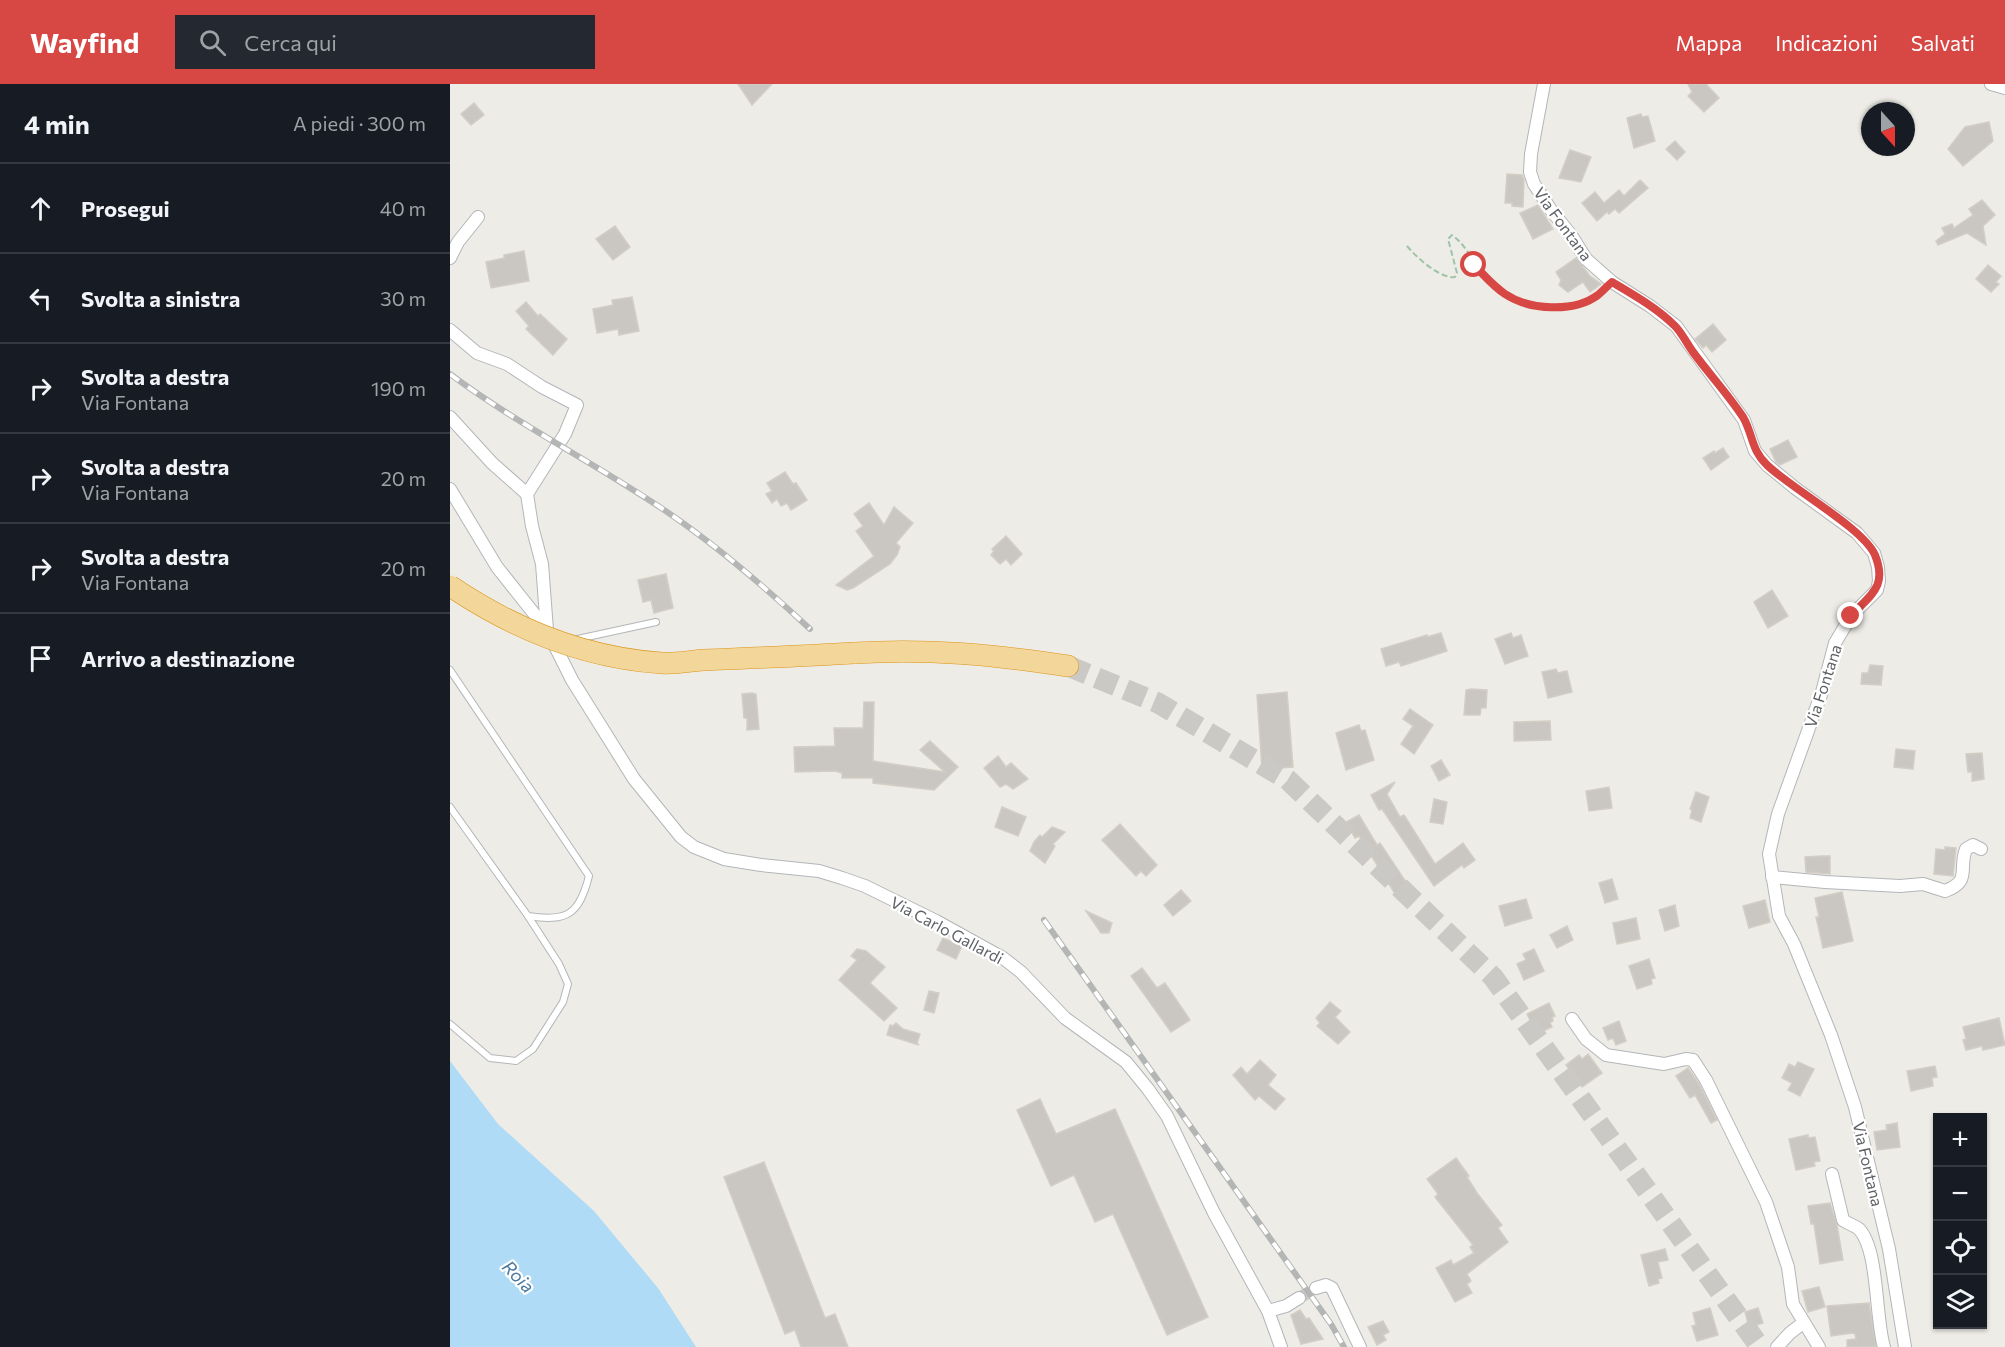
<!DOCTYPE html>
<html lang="it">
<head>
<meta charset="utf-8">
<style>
  body { margin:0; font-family:Commissioner,sans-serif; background:#242831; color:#f1f3f6 }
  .controls { position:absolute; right:18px; bottom:18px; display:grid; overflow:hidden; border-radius:0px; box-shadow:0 2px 4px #0004 }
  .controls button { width:54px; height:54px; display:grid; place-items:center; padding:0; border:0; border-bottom:2px solid #363941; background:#171b24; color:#f1f3f6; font:30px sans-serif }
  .compass { position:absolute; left:1411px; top:18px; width:54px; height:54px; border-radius:50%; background:#171b24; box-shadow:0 2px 4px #0004; rotate:159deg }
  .stop { position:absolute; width:18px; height:18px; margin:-14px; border:4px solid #d74744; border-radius:50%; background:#fff }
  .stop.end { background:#d74744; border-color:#fff; box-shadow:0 2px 6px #0008 }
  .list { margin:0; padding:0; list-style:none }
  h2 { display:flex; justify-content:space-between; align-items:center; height:78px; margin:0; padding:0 24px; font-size:26px }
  h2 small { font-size:20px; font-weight:400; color:#9ea1a6 }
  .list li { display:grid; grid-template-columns:39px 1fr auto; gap:18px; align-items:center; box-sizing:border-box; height:90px; padding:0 24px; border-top:2px solid #363941 }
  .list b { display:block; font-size:22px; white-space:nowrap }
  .list p { margin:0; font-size:20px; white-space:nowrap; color:#9ea1a6 }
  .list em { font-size:20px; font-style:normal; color:#9ea1a6 }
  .icon { flex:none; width:33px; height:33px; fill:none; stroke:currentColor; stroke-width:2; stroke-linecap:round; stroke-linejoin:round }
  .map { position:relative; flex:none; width:1555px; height:1263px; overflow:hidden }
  header { display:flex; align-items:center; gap:36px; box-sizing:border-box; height:84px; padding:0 30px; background:#d74744; color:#fff }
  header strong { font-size:28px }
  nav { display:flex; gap:33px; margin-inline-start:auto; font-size:21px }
  .search { width:420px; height:54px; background:#242831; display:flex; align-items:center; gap:15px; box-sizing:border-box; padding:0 21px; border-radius:0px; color:#9ea1a6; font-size:22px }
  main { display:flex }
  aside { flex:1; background:#171b24 }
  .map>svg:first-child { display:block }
  .water { fill:#afdbf6 }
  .building { fill:#cac7c3; stroke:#d3cec5; stroke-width:1.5 }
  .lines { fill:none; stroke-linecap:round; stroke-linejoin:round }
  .minor-tunnel { stroke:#cac9c6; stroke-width:12; stroke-dasharray:12 6; stroke-linecap:butt }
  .motorway-tunnel { stroke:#cac9c6; stroke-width:21; stroke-dasharray:21 10; stroke-linecap:butt }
  .service-casing { stroke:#b3b6b9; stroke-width:8 }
  .minor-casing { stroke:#b3b6b9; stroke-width:14 }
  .motorway-casing { stroke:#dc9419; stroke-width:22 }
  .path { stroke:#9fc4a8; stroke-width:2; stroke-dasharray:6 3; stroke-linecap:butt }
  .service { stroke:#fff; stroke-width:6 }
  .minor { stroke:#fff; stroke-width:12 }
  .motorway { stroke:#f2d69a; stroke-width:21 }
  .rail-casing { stroke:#b4b5b5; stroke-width:6 }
  .rail { stroke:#fff; stroke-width:4; stroke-dasharray:11; stroke-linecap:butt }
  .motorway-bridge-casing { stroke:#dc9419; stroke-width:22; stroke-linecap:butt }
  .motorway-bridge { stroke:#f2d69a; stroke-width:21 }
  .route { stroke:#d74744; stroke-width:8 }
  .labels { text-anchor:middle; stroke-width:4.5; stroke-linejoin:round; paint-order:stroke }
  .street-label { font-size:16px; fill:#5e6165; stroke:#fff }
  .water-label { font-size:18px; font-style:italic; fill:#4a789e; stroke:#fff }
</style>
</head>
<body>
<header>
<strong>Wayfind</strong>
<div class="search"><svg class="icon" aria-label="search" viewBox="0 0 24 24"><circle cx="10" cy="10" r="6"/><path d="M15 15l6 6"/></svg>Cerca qui</div>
<nav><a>Mappa</a><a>Indicazioni</a><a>Salvati</a></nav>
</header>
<main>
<aside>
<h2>4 min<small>A piedi · 300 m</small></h2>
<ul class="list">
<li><svg class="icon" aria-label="ahead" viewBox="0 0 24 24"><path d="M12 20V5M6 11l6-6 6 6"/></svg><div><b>Prosegui</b></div><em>40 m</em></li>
<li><svg class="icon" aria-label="left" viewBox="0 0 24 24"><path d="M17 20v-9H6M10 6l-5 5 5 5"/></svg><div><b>Svolta a sinistra</b></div><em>30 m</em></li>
<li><svg class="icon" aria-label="right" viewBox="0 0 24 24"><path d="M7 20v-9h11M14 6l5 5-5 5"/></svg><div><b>Svolta a destra</b><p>Via Fontana</p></div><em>190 m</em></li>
<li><svg class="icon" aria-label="right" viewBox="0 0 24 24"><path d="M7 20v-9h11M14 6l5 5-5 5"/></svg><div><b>Svolta a destra</b><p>Via Fontana</p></div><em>20 m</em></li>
<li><svg class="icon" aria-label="right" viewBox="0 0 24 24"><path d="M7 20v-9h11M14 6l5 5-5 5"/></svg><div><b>Svolta a destra</b><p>Via Fontana</p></div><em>20 m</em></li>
<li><svg class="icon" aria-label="arrive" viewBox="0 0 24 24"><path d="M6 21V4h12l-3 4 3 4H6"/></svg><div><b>Arrivo a destinazione</b></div></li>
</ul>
</aside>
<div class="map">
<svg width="1555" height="1263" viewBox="0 0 1555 1263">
  <rect width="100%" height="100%" fill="#eeece6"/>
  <path class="water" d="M0,977L48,1040L144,1127L208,1204L246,1263H0Z"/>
  <g class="building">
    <path d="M288,0H322L302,21Z"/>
    <path d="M1238,0H1256L1269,14L1254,28L1238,12L1242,8Z"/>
    <path d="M24,19L34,31L21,41L11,30Z"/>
    <path d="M1191,30L1192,33L1198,32L1205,57L1184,64L1177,34Z"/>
    <path d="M1539,38L1543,57L1513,82L1498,65L1515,43Z"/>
    <path d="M1225,57L1235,68L1227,76L1216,65Z"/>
    <path d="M1120,66L1141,73L1131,98L1109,94Z"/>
    <path d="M1057,90L1072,91L1074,96L1073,123L1062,122V119H1055Z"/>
    <path d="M1190,96L1198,104L1169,129L1165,125L1159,130L1157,128L1147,137L1132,119L1145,108L1154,119L1169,106L1174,112Z"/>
    <path d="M1532,116L1545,131L1533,142L1536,161L1517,149L1488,161L1486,157L1495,150L1492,144L1502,140L1504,144L1523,131L1519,125Z"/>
    <path d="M1088,121L1103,145L1083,155L1070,129Z"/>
    <path d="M165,142L180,163L163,176L146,155Z"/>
    <path d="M74,167L79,197L41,204L36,178L54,174V171Z"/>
    <path d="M1126,174L1140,192L1151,200L1140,208L1133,198L1118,208L1109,201L1111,196L1106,188Z"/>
    <path d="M1538,181L1551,192L1546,198L1549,200L1541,208L1526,195Z"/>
    <path d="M182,213L189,247L169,251L168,245L147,249L143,225L163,221L162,216Z"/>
    <path d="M76,218L88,232L90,230L117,255L103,271L76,245L79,242L66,227Z"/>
    <path d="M1263,240L1276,256L1262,268L1256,261L1253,264L1245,255Z"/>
    <path d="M1338,356L1347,373L1330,381L1326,378L1320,365Z"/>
    <path d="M1273,364L1279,373L1261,386L1253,374L1264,367L1265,369Z"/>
    <path d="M335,388L343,400L346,399L357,416L341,426L337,419L331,422L327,415L322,419L316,410L322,407L317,399Z"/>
    <path d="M419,419L434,441L444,423L463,439L446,459L450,463L447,471L440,480L403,504L397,506L386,501L424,472L406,447L413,442L404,430Z"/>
    <path d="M556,452L572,470L561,481L556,475L550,480L541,471L544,467L542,465Z"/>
    <path d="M216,490L223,524L204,529L201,516L193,518L188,496Z"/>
    <path d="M1322,506L1338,532L1318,544L1304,518Z"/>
    <path d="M991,549L997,567L951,582L949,578L936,582L931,565L977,551V553Z"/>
    <path d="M1061,549L1063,554L1071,551L1078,572L1055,580L1045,555Z"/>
    <path d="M1420,581L1433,582L1431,601L1411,600L1412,589H1418Z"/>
    <path d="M1106,585L1108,589L1117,587L1122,608L1098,614L1092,588Z"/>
    <path d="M1021,605L1037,606L1036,624H1031L1030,631H1014L1016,606Z"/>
    <path d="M837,608L843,683L812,685L807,611Z"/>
    <path d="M302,609L306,610L309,645L297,646V634H294L292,610Z"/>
    <path d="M414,618H424L423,677L495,688L470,666L480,657L508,683L484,706L423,699V694H392V689L385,687L345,688L344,663L385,662L384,644H413Z"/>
    <path d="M960,625L983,641L964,670L951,660L963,642L953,635Z"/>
    <path d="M1100,637L1101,656L1064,657V638Z"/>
    <path d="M909,641L911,647L915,646L924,676L896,686L886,649Z"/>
    <path d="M1446,665L1465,667L1463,685L1444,683Z"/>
    <path d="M1532,669L1534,695L1522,697V688H1518L1516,670Z"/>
    <path d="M548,672L556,683L561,679L578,695L563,705L556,700L550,703L534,684Z"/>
    <path d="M991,676L1000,691L989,697L981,682Z"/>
    <path d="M945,698L937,710L950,733L954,731L985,780L1013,759L1025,776L1014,784L1012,781L984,802L932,725L929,726L921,711Z"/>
    <path d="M1159,703L1162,724L1139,727L1136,707Z"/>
    <path d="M1246,708L1259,713L1251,738L1240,734L1242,726L1240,725Z"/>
    <path d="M984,715L997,718L993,740L980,738Z"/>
    <path d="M552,723L576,733L568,752L545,743Z"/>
    <path d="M909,731L927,761L930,759L960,804L947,813L909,752L905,754L896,738Z"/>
    <path d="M670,740L707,781L696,792L691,787L686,792L652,756Z"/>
    <path d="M602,743L615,748L603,760L605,762L595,779L580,767L584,758L590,751L592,753Z"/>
    <path d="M1495,763L1506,764L1503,792L1484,790L1486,765L1495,766Z"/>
    <path d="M1372,772H1380V790L1356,788L1355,773Z"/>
    <path d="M1162,795L1168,815L1155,819L1149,799Z"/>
    <path d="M731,806L741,817L723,832L714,821Z"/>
    <path d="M1392,808L1403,857L1373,864L1366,833H1369L1365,814Z"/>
    <path d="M1076,815L1082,834L1055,842L1049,822Z"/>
    <path d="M1315,816L1320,838L1299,844L1293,822Z"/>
    <path d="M1225,821L1229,842L1215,847L1209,826Z"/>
    <path d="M636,827L662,839L659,849H651Z"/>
    <path d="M1186,834L1190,855L1167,860L1163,839Z"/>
    <path d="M1117,842L1123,856L1107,864L1100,851Z"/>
    <path d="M493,854L512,862L506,875L487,866Z"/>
    <path d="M407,865L416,867L435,883L420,899L447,924L434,937L389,896L407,876L401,872Z"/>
    <path d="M1084,865L1094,887L1074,896L1067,880L1076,876L1073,870Z"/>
    <path d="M1199,875L1205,894L1201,895L1202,900L1187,905L1179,882Z"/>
    <path d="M692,884L707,904L715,899L740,936L721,948L681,892Z"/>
    <path d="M479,907L489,909L484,929L474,926Z"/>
    <path d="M880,918L891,927L885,933L900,948L888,960L867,942L870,939L866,934Z"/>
    <path d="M1099,919L1105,932L1102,933L1103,937L1100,939L1102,943L1087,950L1077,930Z"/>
    <path d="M1549,934L1555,961L1533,966L1532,962L1516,966L1513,956L1516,955L1513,943Z"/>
    <path d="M1169,937L1176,957L1166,961L1163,954L1158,956L1153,944Z"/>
    <path d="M446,939L453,945L470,950L467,959L469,961L437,951L440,941L443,942Z"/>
    <path d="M1138,970L1152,989L1132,1003L1116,981L1129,971L1132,975Z"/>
    <path d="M810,976L826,991L818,1001L835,1015L825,1026L809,1012L805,1016L783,991L791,983L797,990Z"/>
    <path d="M1348,978L1364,985L1350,1012L1338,1006L1342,999L1332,994L1339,980L1345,983Z"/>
    <path d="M1485,982L1487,993L1482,994L1483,1002L1461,1007L1457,987Z"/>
    <path d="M1238,984L1249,1000L1267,1036L1261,1039L1245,1011L1240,1014L1226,992Z"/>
    <path d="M590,1015L606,1050L665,1025L758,1233L717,1251L663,1130L645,1138L624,1091L601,1102L567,1026Z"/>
    <path d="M1447,1039L1450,1063L1427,1066L1424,1048L1437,1046L1436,1041Z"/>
    <path d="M1358,1051V1054L1365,1053L1370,1077L1364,1078L1365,1082L1346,1086L1339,1055Z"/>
    <path d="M1006,1074L1019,1092L1017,1093L1027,1109L1052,1141L1048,1144L1058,1158L1017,1190L1021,1197L1017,1200L1022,1209L1005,1218L986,1184L1001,1176L1003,1181L1024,1169L1020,1163L1023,1161L985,1113L988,1110L977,1095Z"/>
    <path d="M314,1078L375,1234L385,1230L398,1263H351L345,1246L335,1250L274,1093Z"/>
    <path d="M1380,1119L1387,1141L1393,1176L1370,1180L1364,1140H1361L1358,1122Z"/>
    <path d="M1215,1165L1218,1176L1208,1178L1212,1194L1208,1195L1209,1199L1199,1202L1191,1171Z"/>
    <path d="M1369,1203L1375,1223L1358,1228L1352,1207Z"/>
    <path d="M1419,1219L1426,1263H1397V1256L1406,1255L1405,1250L1403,1249L1381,1252L1377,1222Z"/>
    <path d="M1260,1224L1268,1251L1247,1257L1242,1242L1246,1241L1243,1229Z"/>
    <path d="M1308,1224L1313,1239L1299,1243L1295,1228Z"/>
    <path d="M850,1226L856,1235L859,1234L873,1255L851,1260L841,1231Z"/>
    <path d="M933,1237L939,1248L933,1251L936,1256L927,1261L918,1243Z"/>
  </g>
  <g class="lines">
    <path class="minor-tunnel" d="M849,1214L866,1204"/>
    <path class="motorway-tunnel" d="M618,582L708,619L838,696L1043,893L1310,1263"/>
    <g class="service-casing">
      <g id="service">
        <path d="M123,556L206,538"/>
        <path d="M0,586L139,792C129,831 117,838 78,832L0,723"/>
        <path d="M0,940L40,974L66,977L83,965L113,918L118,900L109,880L78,832"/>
      </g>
    </g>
    <g class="minor-casing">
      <g id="minor">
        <path d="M1094,0L1081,70L1080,88L1084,100L1101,126L1121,151L1136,175L1162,198L1200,222L1226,242L1294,336L1305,367L1317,381L1345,404L1407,449L1424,469L1428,483L1429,497L1427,506L1401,532L1385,559L1372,608L1328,730L1319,770L1329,832L1344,860L1381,951L1405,1023L1439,1165L1455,1263"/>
        <path d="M1541,0L1555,4"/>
        <path d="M0,174L8,158L28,133"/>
        <path d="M0,246L27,269L57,280L92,303L127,321L115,350L77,410L82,442L92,480L97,546"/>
        <path d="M0,333L42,379L77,410"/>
        <path d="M0,405L47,483L97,546L122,596L184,695L231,753L244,763L274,775L311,781L369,787L392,794L415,802L486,837L553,874L571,888L615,934L676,978L698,1005L717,1032L764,1129L818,1227L831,1263"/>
        <path d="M1322,793L1375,798L1450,802L1473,800L1495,807C1522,797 1508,785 1516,765L1523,761L1531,765"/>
        <path d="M1122,935L1136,955L1156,971L1214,980L1236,975L1243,976L1256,996L1316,1118L1338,1183L1343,1220L1369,1263"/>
        <path d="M1382,1090L1393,1136C1398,1140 1404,1141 1409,1145C1429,1166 1425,1234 1434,1263"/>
        <path d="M866,1204L876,1201L882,1204L910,1263"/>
        <path d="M818,1227L836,1222L849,1214"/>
        <path d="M1327,1263L1340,1249L1353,1239"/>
      </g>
    </g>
    <g class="motorway-casing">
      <path id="motorway" d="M404,569C478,564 545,571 618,582"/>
    </g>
    <path class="path" d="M957,162C966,173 990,195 1005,193L1007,189L998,155L1002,151C1018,162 1024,183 1039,197C1067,224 1122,235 1153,206"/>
    <use href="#service" class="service"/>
    <use href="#minor" class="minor"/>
    <use href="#motorway" class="motorway"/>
    <g class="rail-casing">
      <g id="rail">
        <path d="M0,290C71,343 151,382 223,432C272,466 317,505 360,545"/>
        <path d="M594,836L881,1240L894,1263"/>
      </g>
    </g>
    <use href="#rail" class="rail"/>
    <g class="motorway-bridge-casing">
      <path id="motorway-bridge" d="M0,502C64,545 134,574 212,579C226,580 240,577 253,576C304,574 354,572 404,569"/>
    </g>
    <use href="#motorway-bridge" class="motorway-bridge"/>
  </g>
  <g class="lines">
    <path class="route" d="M1024,181C1034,191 1043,202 1055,210C1079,226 1124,229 1148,211C1153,207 1157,202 1162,198C1184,211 1207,224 1225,242C1232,249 1237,260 1243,268C1259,290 1278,310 1293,333C1303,350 1301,366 1317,381C1342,405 1413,444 1425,471C1438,503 1420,511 1401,532"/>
  </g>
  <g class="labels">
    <g class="street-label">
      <text transform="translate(1113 140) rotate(54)" y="6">Via Fontana</text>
      <text transform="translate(1373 602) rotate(-72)" y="6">Via Fontana</text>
      <text transform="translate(497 846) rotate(28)" y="6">Via Carlo Gallardi</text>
      <text transform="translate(1418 1080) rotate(77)" y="6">Via Fontana</text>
    </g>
    <g class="water-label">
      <text transform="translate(68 1193) rotate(46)" y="6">Roia</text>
    </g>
  </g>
</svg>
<div class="controls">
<button>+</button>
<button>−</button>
<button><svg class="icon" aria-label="locate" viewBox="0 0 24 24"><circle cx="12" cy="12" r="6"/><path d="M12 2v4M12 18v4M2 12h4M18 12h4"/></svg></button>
<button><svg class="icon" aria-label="layers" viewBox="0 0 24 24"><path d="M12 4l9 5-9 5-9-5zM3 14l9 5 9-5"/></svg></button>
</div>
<svg class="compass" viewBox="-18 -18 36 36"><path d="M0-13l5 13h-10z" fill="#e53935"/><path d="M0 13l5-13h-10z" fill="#9ea1a6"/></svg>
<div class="stop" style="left:1024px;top:181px"></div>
<div class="stop end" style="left:1401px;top:532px"></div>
</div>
</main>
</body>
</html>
